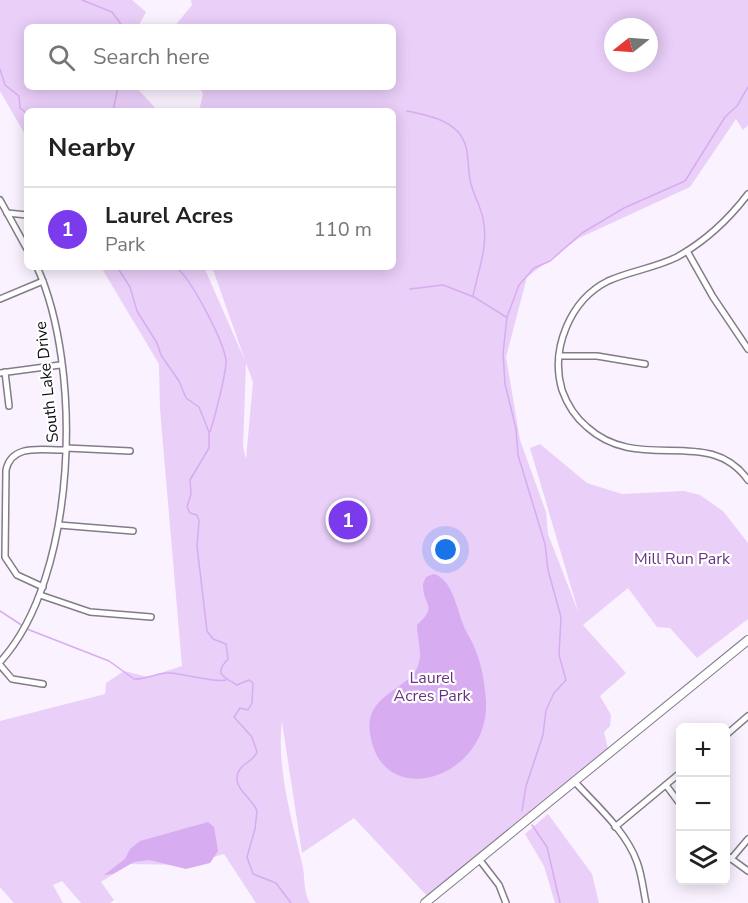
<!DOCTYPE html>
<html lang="en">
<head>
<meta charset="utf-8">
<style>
  body { margin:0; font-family:"Nunito Sans",sans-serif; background:#f6f6f6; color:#222 }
  .controls { position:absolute; right:18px; bottom:18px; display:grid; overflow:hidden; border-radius:9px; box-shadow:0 3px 15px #0003 }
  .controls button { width:54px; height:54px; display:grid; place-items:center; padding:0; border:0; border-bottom:2px solid #e0e0e0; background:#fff; color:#222; font:30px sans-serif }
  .compass { position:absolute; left:604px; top:18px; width:54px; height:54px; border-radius:50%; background:#fff; box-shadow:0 3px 15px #0003; rotate:253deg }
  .you { position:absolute; left:446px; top:550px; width:21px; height:21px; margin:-15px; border:4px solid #fff; border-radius:50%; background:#1a73e8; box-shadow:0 0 0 9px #1a73e833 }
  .badge { display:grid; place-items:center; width:39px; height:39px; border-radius:50%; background:#7c3aed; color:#fff; font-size:20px; font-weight:700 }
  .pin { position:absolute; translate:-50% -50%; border:3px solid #fff; box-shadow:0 2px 6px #0006 }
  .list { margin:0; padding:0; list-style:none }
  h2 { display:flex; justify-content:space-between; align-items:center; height:78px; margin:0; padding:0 24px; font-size:26px }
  h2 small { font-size:20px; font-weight:400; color:#767676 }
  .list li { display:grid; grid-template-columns:39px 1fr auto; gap:18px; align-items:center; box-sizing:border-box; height:84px; padding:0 24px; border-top:2px solid #e0e0e0 }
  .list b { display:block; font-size:22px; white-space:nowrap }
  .list p { margin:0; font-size:20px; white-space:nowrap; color:#767676 }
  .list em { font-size:20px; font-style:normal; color:#767676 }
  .icon { flex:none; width:33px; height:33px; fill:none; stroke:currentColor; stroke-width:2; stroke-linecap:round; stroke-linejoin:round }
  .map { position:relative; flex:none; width:748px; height:903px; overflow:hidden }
  .search { position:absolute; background:#fff; box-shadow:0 3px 15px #0003; left:24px; top:24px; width:372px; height:66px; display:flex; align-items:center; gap:15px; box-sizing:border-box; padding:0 21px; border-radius:9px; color:#767676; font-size:22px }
  .panel { position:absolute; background:#fff; box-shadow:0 3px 15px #0003; left:24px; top:108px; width:372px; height:162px; border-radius:9px }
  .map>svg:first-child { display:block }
  .green { fill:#eacff9; fill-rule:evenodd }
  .water { fill:#d7acf0 }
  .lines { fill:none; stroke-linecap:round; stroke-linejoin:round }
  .stream { stroke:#d7acf0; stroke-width:1.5 }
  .minor-casing { stroke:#837c87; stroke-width:8 }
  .secondary-casing { stroke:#837c87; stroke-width:10 }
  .minor { stroke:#fff; stroke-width:5 }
  .secondary { stroke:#fff; stroke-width:8 }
  .labels { text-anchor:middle; stroke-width:4.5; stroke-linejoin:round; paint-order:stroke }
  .street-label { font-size:16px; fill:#0e0b0f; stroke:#fff }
  .park-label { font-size:16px; fill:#683382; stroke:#fff }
</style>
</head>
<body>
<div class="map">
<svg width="748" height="903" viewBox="0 0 748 903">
  <rect width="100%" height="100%" fill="#faf2ff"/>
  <g class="green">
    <path d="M0,0H132L146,12L138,27H27V87H136L158,111H27V138L0,91Z"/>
    <path d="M191,0H748V125L743,130L736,119L690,187L579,238L527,277L506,357L520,440L546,512L548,534L579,614L530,448L540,444L587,483L622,494L684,491L700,495L723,511L748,543V619L697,658L670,628L657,627L628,588L583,625L626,673L600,696L611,715L610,726L604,732L609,753L430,899L354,818L302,853L282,722C276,764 292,822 302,863C306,878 302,889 310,903H256L224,854L188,865L129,864L101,882L114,900L110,903H81L62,881L53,885L63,903H14L0,887V721L105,694L106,683L124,671L148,677L182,666L160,409L159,364L101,267H204L246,363L212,267H393V111H199L203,94L200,87H393V27H174L192,5ZM613,27H649V63H613ZM246,363L253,382L246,459L243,447Z"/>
    <path d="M548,814L592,874L599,903H555L544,866L525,834Z"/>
  </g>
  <g class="water">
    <path d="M434,574C452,579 457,609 463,624C465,631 470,637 473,644C481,662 485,682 486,702C489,779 381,813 370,733C364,694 409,690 418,666C423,652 417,639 417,625C439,604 423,608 423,584L426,577Z"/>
    <path d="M208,822L214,827L218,851L210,863L186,869L149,860L134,862L113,874L104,875L125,859L130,849L140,841Z"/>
  </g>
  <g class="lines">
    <g class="stream">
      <path d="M82,0L112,12L123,27"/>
      <path d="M0,69L5,85L19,96L20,108L27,114"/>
      <path d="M113,111L118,87"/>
      <path d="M407,111C432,116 463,122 467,152C469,163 468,174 471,184C474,196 481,207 483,219C489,245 478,271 473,296"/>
      <path d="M117,267L130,287L137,311L157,343L161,355L179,381L186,398L199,407L209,432V448L190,480L191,494L187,507L190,513L197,515L199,521L197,546L207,631L213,639L226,644L228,659C214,674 222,676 237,685L249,680L253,683L252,703L248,710L240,708L234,717L252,737L257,752C253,763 237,764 237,778C236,790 253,799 257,811L255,829L247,857L253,874L276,883L291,903"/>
      <path d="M176,267C192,280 223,340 226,360C227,371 214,420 210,432"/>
      <path d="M410,289L443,285L474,297L506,317"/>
      <path d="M0,611L23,626"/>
      <path d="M27,629L109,661L134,679C147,680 157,672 170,673C183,674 218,683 226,680"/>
      <path d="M522,811L526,786L543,735L546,710L554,693L566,680L559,655L561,617L548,570L545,544L518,455L516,429L505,384L503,353L507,317L519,285L534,268L550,261L582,233L624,208L685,181L725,117L737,106L748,87"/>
      <path d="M532,825L547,847L560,903"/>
    </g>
    <g class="minor-casing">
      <g id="minor">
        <path d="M748,194C729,219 704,242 677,257C655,268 630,271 608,281C570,300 550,349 562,390C567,404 575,417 587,427C640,475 708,424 748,480"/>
        <path d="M0,200L27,249"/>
        <path d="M7,213L27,215"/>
        <path d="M687,251L713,297L748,349"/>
        <path d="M0,299L43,281"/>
        <path d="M559,356H597L645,364"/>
        <path d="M5,372L9,406"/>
        <path d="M0,373L60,365"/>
        <path d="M66,448L130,451"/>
        <path d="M59,525L133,531"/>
        <path d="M43,587L17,575L5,557L6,470C12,442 45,451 66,450"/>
        <path d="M40,595L90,612L151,617"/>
        <path d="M0,662C78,577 83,368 37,267"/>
        <path d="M0,665L12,679L43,684"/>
        <path d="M726,735L748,716"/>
        <path d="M574,781C596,805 626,831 637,862C642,875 643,889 646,903"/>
        <path d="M666,785L680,804"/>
        <path d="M615,827L680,773"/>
        <path d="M726,855L748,871"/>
        <path d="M479,859L499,885L506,903"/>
        <path d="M731,859L748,839"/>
      </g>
    </g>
    <g class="secondary-casing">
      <path id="secondary" d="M425,903L748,640"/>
    </g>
    <use href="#minor" class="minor"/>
    <use href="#secondary" class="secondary"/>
  </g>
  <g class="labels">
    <g class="street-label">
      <text transform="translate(46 382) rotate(-96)" y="6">South Lake Drive</text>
    </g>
    <g class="park-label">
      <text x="682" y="564">Mill Run Park</text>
      <text x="432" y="683">Laurel<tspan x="432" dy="18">Acres Park</tspan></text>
    </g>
  </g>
</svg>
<div class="controls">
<button>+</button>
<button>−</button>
<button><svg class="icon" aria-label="layers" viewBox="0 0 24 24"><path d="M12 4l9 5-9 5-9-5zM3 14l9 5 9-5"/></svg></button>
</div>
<svg class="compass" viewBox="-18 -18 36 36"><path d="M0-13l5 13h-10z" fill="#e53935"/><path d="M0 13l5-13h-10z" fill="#767676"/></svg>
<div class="you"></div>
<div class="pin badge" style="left:348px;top:520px">1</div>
<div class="search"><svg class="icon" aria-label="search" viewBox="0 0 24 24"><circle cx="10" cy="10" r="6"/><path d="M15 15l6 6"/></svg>Search here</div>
<section class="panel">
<h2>Nearby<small></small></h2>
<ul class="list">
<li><span class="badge">1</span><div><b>Laurel Acres</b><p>Park</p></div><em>110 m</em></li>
</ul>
</section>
</div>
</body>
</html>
